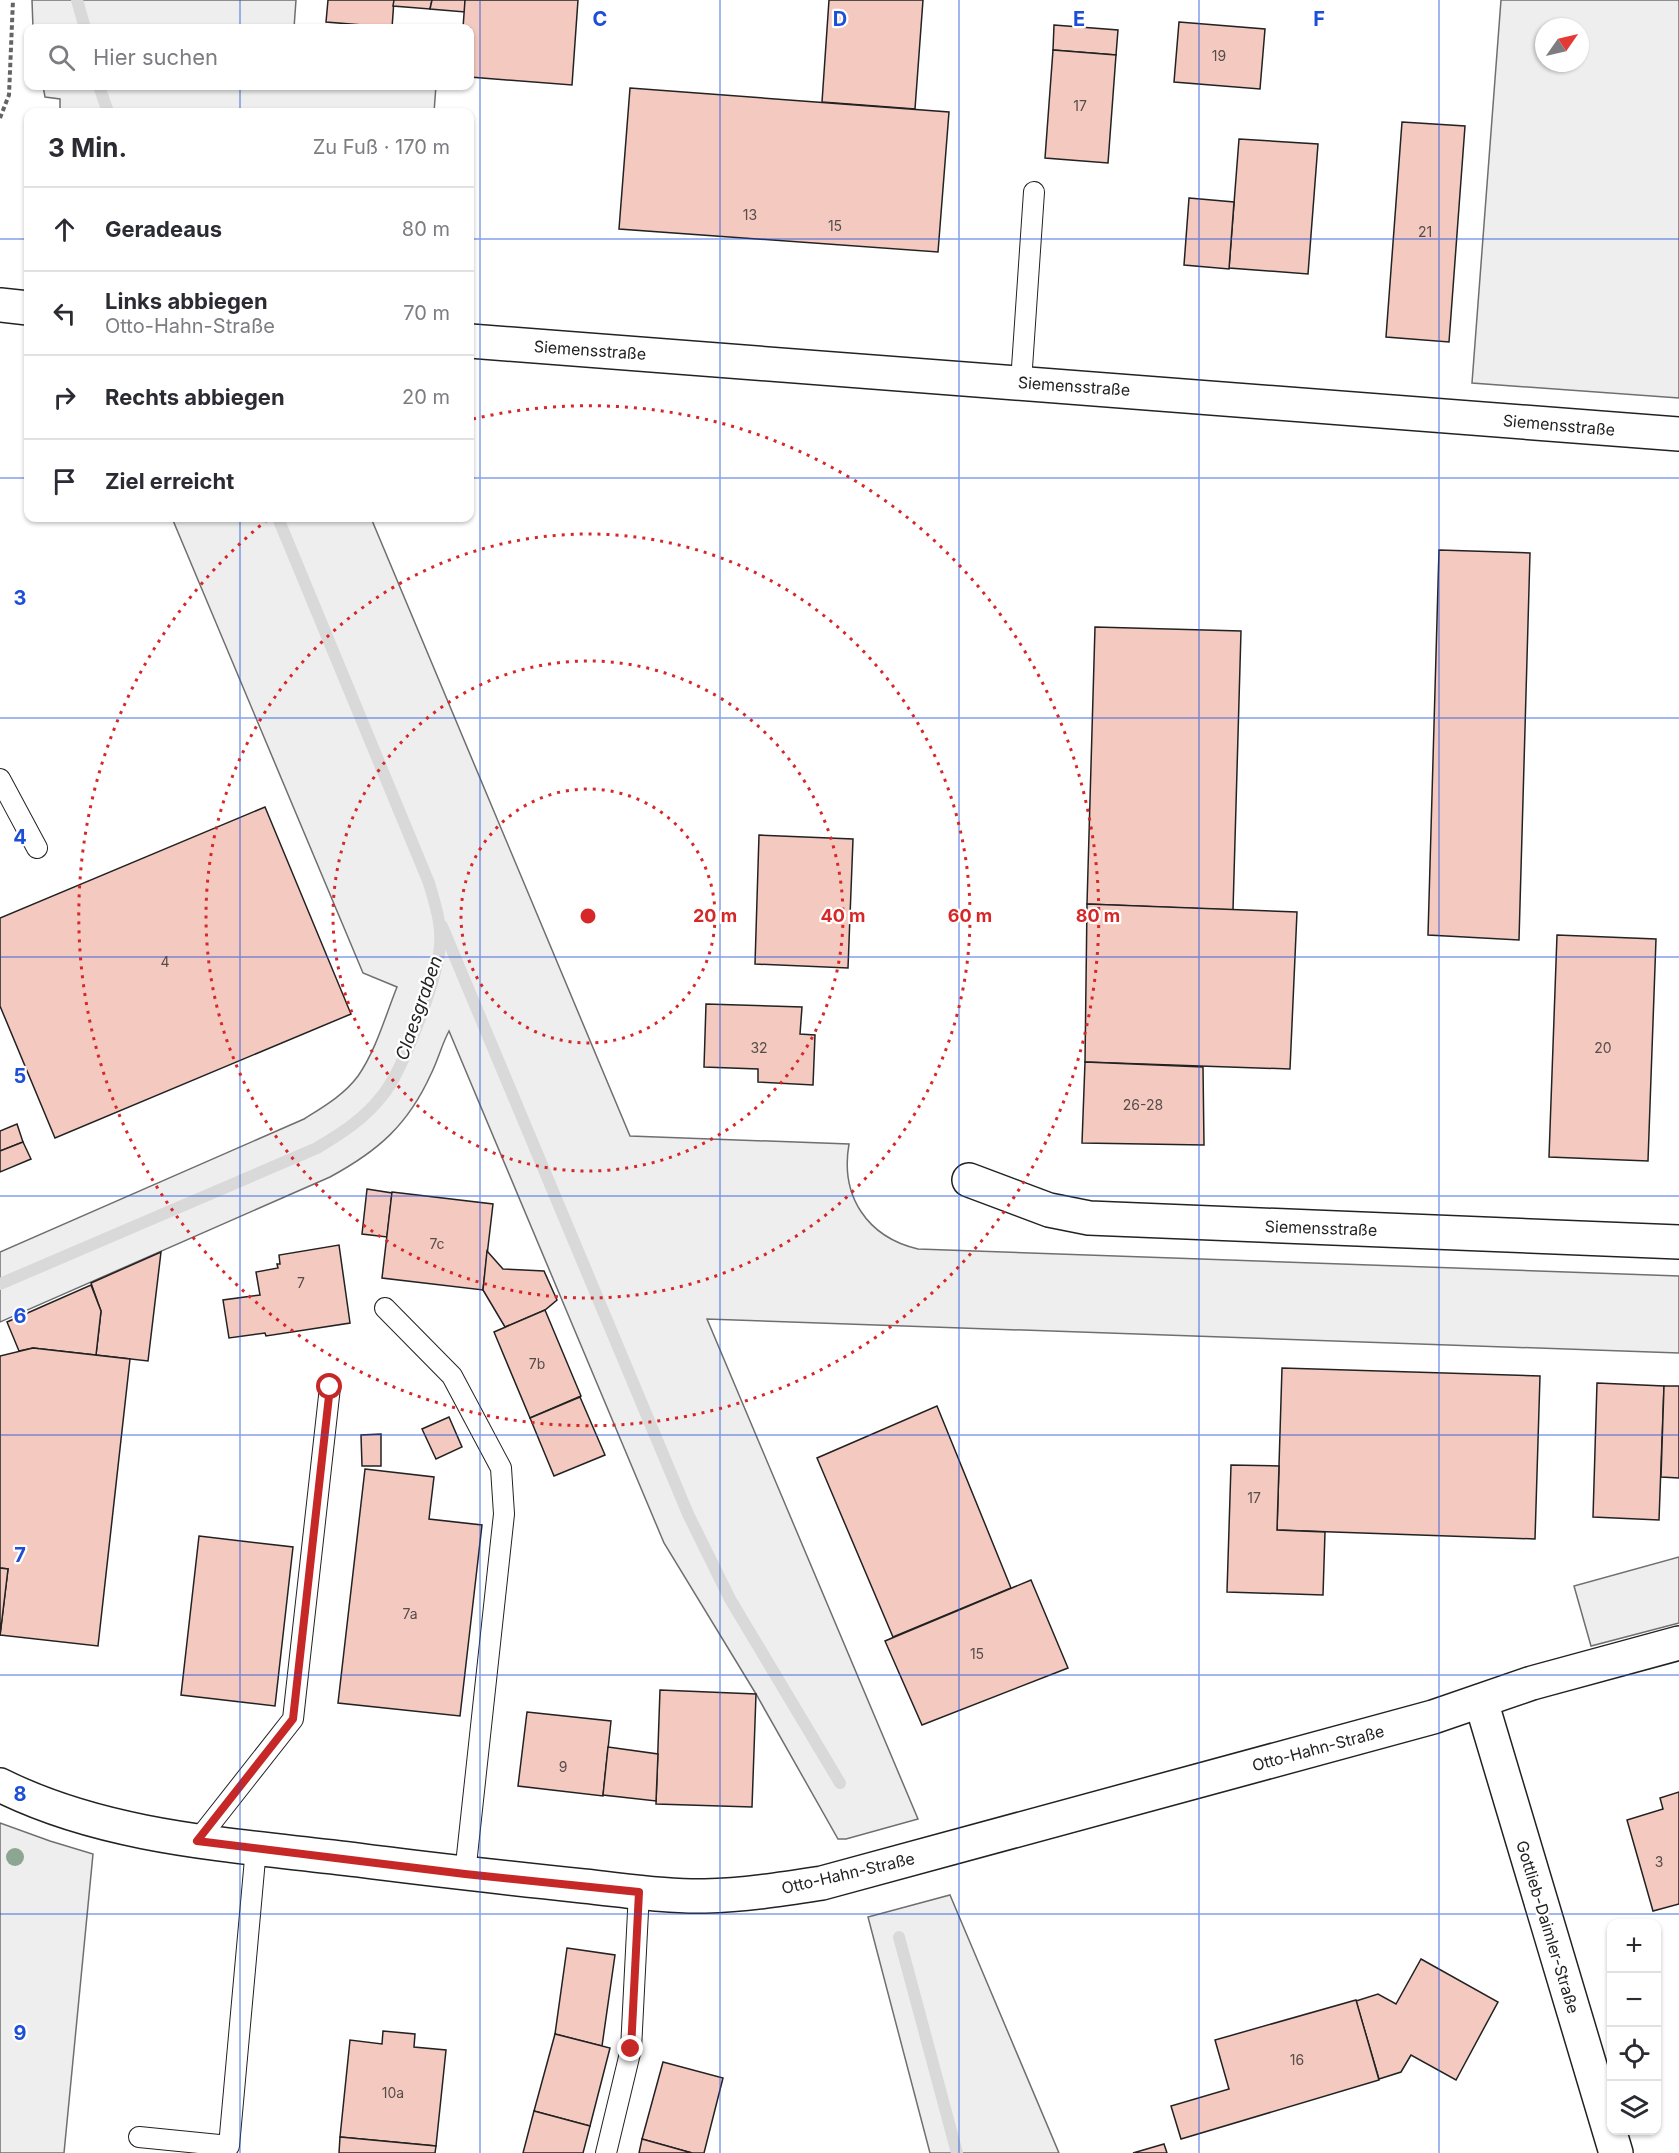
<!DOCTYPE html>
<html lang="de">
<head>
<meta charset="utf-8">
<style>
  body { margin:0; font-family:Inter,sans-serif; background:#f7f7f7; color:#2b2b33 }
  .controls { position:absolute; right:18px; bottom:18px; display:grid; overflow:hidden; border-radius:12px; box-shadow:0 2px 4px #0004 }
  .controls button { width:54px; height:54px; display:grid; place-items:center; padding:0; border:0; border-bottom:2px solid #e1e1e2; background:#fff; color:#2b2b33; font:30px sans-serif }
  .compass { position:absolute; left:1535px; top:18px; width:54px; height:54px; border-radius:50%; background:#fff; box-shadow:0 2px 4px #0004; rotate:56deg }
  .stop { position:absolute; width:18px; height:18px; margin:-14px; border:4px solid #c62828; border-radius:50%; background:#fff }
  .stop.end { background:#c62828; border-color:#fff; box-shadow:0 2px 6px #0008 }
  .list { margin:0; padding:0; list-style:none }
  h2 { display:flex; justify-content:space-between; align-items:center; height:78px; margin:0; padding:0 24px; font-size:26px }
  h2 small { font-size:20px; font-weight:400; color:#7c7c81 }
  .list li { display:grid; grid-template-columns:39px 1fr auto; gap:18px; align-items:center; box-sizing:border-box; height:84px; padding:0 24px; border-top:2px solid #e1e1e2 }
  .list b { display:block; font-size:22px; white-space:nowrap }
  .list p { margin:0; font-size:20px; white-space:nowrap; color:#7c7c81 }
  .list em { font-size:20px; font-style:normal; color:#7c7c81 }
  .icon { flex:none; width:33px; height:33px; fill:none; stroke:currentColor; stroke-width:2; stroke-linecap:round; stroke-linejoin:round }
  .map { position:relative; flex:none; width:1679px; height:2153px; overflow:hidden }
  .search { position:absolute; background:#fff; box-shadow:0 2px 4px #0004; left:24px; top:24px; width:450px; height:66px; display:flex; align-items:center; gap:15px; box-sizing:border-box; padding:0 21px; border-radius:12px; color:#7c7c81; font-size:22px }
  .panel { position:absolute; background:#fff; box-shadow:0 2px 4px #0004; left:24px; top:108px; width:450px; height:414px; border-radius:12px }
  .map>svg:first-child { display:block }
  .green { fill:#eee; stroke:#6f6f6f; stroke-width:1.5; fill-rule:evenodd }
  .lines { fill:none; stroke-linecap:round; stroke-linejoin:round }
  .stream { stroke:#d9d9d9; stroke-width:12 }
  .building { fill:#f3c9c0; stroke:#222; stroke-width:1.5 }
  .lane-casing { stroke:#222; stroke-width:22 }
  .street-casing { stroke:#222; stroke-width:36 }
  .path { stroke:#646464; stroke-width:4; stroke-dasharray:4.5 3; stroke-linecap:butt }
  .lane { stroke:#fff; stroke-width:20 }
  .street { stroke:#fff; stroke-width:33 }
  .tree { fill:#8da692 }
  .route { stroke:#c62828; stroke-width:8 }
  .grid { fill:none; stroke:#1d4ed8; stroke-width:1.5; stroke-opacity:0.55 }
  .ring { fill:none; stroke:#d62828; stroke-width:3; stroke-dasharray:3 6 }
  .labels { text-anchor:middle; stroke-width:4.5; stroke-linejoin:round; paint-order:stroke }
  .number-label { font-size:14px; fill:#564c4a }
  .street-label { font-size:16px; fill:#222; stroke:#fff }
  .water-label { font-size:18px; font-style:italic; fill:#222; stroke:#fff }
  .grid-label { font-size:20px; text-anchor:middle; font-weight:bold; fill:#1d4ed8; stroke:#fff; stroke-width:4.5; stroke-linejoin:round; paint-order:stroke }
  .centre { fill:#d62828; stroke:#fff; stroke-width:3 }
  .ring-label { font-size:18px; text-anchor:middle; font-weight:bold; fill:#d62828; stroke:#fff; stroke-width:4.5; stroke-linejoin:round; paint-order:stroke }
</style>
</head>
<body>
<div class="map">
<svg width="1679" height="2153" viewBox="0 0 1679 2153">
  <rect width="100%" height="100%" fill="#fff"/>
  <g class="green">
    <path d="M32,0H296L294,28H33Z"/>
    <path d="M1501,0H1679V398L1472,383ZM1544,27H1580V63H1544Z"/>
    <path d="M43,86H436L434,112H60V99L45,97Z"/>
    <path d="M172,518H371L630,1136L849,1144C840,1196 867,1237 918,1249L1679,1276V1353L707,1319L918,1819L846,1839H838L756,1694L664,1543L449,1031C442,1044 438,1060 431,1074C408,1125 378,1151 330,1177L0,1322V1252L304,1119C323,1107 344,1095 358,1076C376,1050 385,1017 397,987L363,973Z"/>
    <path d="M1679,1557V1623L1591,1646L1574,1586Z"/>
    <path d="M0,1823L50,1841L93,1854L64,2153H0Z"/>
    <path d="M950,1895L1059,2153H930L868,1917Z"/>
  </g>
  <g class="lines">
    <g class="stream">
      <path d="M77,0L85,28"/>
      <path d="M99,86L108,112"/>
      <path d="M442,926L688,1514L730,1599L840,1783"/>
      <path d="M0,1284L317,1148C342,1133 364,1119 382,1096C403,1071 437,979 440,946C442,924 435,904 429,883L278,518"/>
      <path d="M899,1937L957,2153"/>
    </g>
  </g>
  <g class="building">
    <path d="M328,0H394L392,28H361L362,25L326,22Z"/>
    <path d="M394,0H432L430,9L393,6Z"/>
    <path d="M432,0H465V12L430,9Z"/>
    <path d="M465,0H578L572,85L470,77V28H463Z"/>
    <path d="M829,0H923L915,109L822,102Z"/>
    <path d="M1179,22L1265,29L1260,89L1174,82Z"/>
    <path d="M1054,25L1118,30L1116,55L1053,50Z"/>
    <path d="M1053,50L1116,55L1108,163L1045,158Z"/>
    <path d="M630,88L949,112L938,252L619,229Z"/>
    <path d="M1402,122L1465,126L1449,342L1386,337Z"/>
    <path d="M1239,139L1318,144L1308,274L1229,268Z"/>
    <path d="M1189,198L1234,202L1229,269L1184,265Z"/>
    <path d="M1439,550L1530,553L1519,940L1428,935Z"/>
    <path d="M1095,627L1241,631L1233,910L1087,904Z"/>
    <path d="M265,807L351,1014L55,1138L0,1006V918Z"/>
    <path d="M759,835L853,839L848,968L755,964Z"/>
    <path d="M1087,904L1297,912L1290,1069L1085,1062Z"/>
    <path d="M1557,935L1656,939L1648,1161L1549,1157Z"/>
    <path d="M706,1004L802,1007L800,1034L815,1035L813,1085L758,1082V1069L704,1067Z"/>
    <path d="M1085,1062L1203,1067L1204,1145L1082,1143Z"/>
    <path d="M17,1124L23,1142L0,1151V1131Z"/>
    <path d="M23,1142L31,1159L0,1172V1151Z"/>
    <path d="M367,1189L392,1193L387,1237L362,1234Z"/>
    <path d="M392,1192L493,1204L483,1290L382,1278Z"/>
    <path d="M339,1245L350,1323L266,1336L265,1333L229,1338L223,1300L260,1295L256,1272L278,1268L277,1264H280L279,1255Z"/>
    <path d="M487,1251L503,1269L544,1271L557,1300L545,1310L505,1327L483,1290Z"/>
    <path d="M161,1252L148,1361L96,1355L101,1311L91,1283Z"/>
    <path d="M91,1285L101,1311L96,1355L33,1348L19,1351L7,1322Z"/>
    <path d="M545,1310L581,1396L530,1418L494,1332Z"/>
    <path d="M33,1348L130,1359L98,1646L0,1635L8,1569L0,1568V1356Z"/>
    <path d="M1282,1368L1540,1376L1535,1539L1277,1530Z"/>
    <path d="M1597,1383L1664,1386L1659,1520L1593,1517Z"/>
    <path d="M1664,1386H1679V1478L1661,1477Z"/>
    <path d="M580,1397L605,1455L554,1476L530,1418Z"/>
    <path d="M937,1406L1011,1588L893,1637L817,1458Z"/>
    <path d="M449,1417L462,1447L436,1459L422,1429Z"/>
    <path d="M381,1434V1466H362L361,1435Z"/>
    <path d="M1231,1465L1279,1466L1277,1530L1325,1532L1323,1595L1227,1592Z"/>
    <path d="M365,1469L434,1477L429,1519L482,1525L460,1716L338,1703Z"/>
    <path d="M199,1536L293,1547L275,1706L181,1695Z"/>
    <path d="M0,1568L8,1569L0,1636Z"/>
    <path d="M1031,1580L1068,1668L922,1725L885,1641Z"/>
    <path d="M660,1690L756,1694L752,1807L656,1804Z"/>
    <path d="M527,1712L611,1721L603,1796L518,1786Z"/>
    <path d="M608,1747L658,1754L656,1801L603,1795Z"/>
    <path d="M1679,1792V1904L1653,1911L1627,1820L1663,1809L1660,1798Z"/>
    <path d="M567,1948L615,1955L602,2046L555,2034Z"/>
    <path d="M1421,1959L1498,2002L1456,2080L1411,2055L1401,2072L1379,2079L1356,2001L1378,1994L1396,2004Z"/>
    <path d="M1356,2000L1379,2080L1181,2139L1171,2106L1229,2089L1215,2040Z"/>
    <path d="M383,2031L415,2034L414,2047L446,2050L436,2146L340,2137L350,2040L382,2044Z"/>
    <path d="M555,2034L610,2048L590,2126L534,2111Z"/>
    <path d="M663,2062L723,2078L704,2153H692L642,2139Z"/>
    <path d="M534,2111L590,2126L583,2153H523Z"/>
    <path d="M340,2137L436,2146L435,2153H339Z"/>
    <path d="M642,2139L692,2153H639Z"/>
    <path d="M1164,2144L1167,2153H1133Z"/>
  </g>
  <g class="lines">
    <g class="lane-casing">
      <g id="lane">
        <path d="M1021,382L1034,192"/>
        <path d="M0,779L37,848"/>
        <path d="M385,1308L452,1376L501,1468L504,1514L465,1874"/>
        <path d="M197,1841L293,1719L330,1387"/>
        <path d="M139,2137L229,2146L256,1848"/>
        <path d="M606,2153L631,2049L639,1892"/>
      </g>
    </g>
    <g class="street-casing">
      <g id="street">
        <path d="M0,305L28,308"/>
        <path d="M470,341L1679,434"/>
        <path d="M969,1180L1049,1210L1089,1218L1679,1242"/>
        <path d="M1481,1701L1616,2153"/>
        <path d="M0,1785C110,1840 238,1845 358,1860C433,1870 508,1878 583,1886C623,1890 665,1897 705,1896C745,1895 783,1889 822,1883L1433,1717L1532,1683L1679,1643"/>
      </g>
    </g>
    <path class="path" d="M0,118L9,95L13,0"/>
    <use href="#lane" class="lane"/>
    <use href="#street" class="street"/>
  </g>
  <circle class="tree" cx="15" cy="1857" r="9"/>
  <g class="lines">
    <path class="route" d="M330,1387L293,1719L197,1841L465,1874L639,1892L631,2049"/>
  </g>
  <path class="grid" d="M240,0V28M480,0V2153M720,0V2153M959,0V2153M1199,0V2153M1439,0V2153M240,86V112M0,239H28M470,239H1679M0,478H28M470,478H1679M240,518V2153M0,718H1679M0,957H1679M0,1196H1679M0,1435H1679M0,1675H1679M0,1914H1679"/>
  <g class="ring">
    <circle cx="588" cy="916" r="127"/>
    <circle cx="588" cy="916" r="255"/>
    <circle cx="588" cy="916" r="382"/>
    <path d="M473 419A510 510 0 1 1 267 520"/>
  </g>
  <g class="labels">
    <g class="number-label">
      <text x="1219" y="61">19</text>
      <text x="1080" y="111">17</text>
      <text x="750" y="220">13</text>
      <text x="835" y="231">15</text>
      <text x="1425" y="237">21</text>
      <text x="165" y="967">4</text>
      <text x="759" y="1053">32</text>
      <text x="1603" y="1053">20</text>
      <text x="1143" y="1110">26-28</text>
      <text x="437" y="1249">7c</text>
      <text x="301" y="1288">7</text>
      <text x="537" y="1369">7b</text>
      <text x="1254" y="1503">17</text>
      <text x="410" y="1619">7a</text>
      <text x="977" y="1659">15</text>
      <text x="563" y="1772">9</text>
      <text x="1659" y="1867">3</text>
      <text x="1297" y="2065">16</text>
      <text x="393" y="2098">10a</text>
    </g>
    <g class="street-label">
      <text transform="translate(590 350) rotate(4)" y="6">Siemensstraße</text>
      <text transform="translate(1074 386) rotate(4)" y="6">Siemensstraße</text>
      <text transform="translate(1559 425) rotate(5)" y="6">Siemensstraße</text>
      <text transform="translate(1321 1228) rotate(2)" y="6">Siemensstraße</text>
      <text transform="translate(1318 1748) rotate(-15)" y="6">Otto-Hahn-Straße</text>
      <text transform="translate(848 1873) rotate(-13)" y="6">Otto-Hahn-Straße</text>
      <text transform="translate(1548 1927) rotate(73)" y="6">Gottlieb-Daimler-Straße</text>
    </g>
    <g class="water-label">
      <text transform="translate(419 1008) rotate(-71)" y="6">Claesgraben</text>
    </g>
  </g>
  <g class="grid-label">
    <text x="600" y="26">C</text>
    <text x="840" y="26">D</text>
    <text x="1079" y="26">E</text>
    <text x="1319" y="26">F</text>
    <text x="20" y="605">3</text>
    <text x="20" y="844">4</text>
    <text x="20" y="1083">5</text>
    <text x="20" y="1323">6</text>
    <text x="20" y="1562">7</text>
    <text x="20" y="1801">8</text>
    <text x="20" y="2040">9</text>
  </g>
  <circle cx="588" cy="916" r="9" class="centre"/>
  <g class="ring-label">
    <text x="715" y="922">20 m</text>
    <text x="843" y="922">40 m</text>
    <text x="970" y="922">60 m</text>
    <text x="1098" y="922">80 m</text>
  </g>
</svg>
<div class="controls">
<button>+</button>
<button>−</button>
<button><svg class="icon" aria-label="locate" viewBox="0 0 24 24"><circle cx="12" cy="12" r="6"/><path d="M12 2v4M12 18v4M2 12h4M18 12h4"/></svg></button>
<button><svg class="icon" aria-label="layers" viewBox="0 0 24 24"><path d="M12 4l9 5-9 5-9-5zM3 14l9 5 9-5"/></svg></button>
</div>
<svg class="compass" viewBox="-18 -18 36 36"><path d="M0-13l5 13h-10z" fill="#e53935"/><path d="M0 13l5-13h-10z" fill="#7c7c81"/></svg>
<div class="stop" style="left:330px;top:1387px"></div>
<div class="stop end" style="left:631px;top:2049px"></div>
<div class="search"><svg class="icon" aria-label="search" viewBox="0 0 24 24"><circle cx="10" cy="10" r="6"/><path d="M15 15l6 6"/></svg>Hier suchen</div>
<section class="panel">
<h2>3 Min.<small>Zu Fuß · 170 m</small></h2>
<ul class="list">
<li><svg class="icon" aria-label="ahead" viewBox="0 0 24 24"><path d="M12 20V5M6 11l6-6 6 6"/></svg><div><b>Geradeaus</b></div><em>80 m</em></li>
<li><svg class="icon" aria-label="left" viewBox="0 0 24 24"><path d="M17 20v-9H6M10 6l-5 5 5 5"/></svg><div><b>Links abbiegen</b><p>Otto-Hahn-Straße</p></div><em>70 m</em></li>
<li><svg class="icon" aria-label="right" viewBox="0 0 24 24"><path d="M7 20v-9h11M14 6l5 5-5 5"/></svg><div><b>Rechts abbiegen</b></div><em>20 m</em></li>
<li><svg class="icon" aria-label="arrive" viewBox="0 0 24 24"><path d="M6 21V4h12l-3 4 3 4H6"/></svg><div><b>Ziel erreicht</b></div></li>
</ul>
</section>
</div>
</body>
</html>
